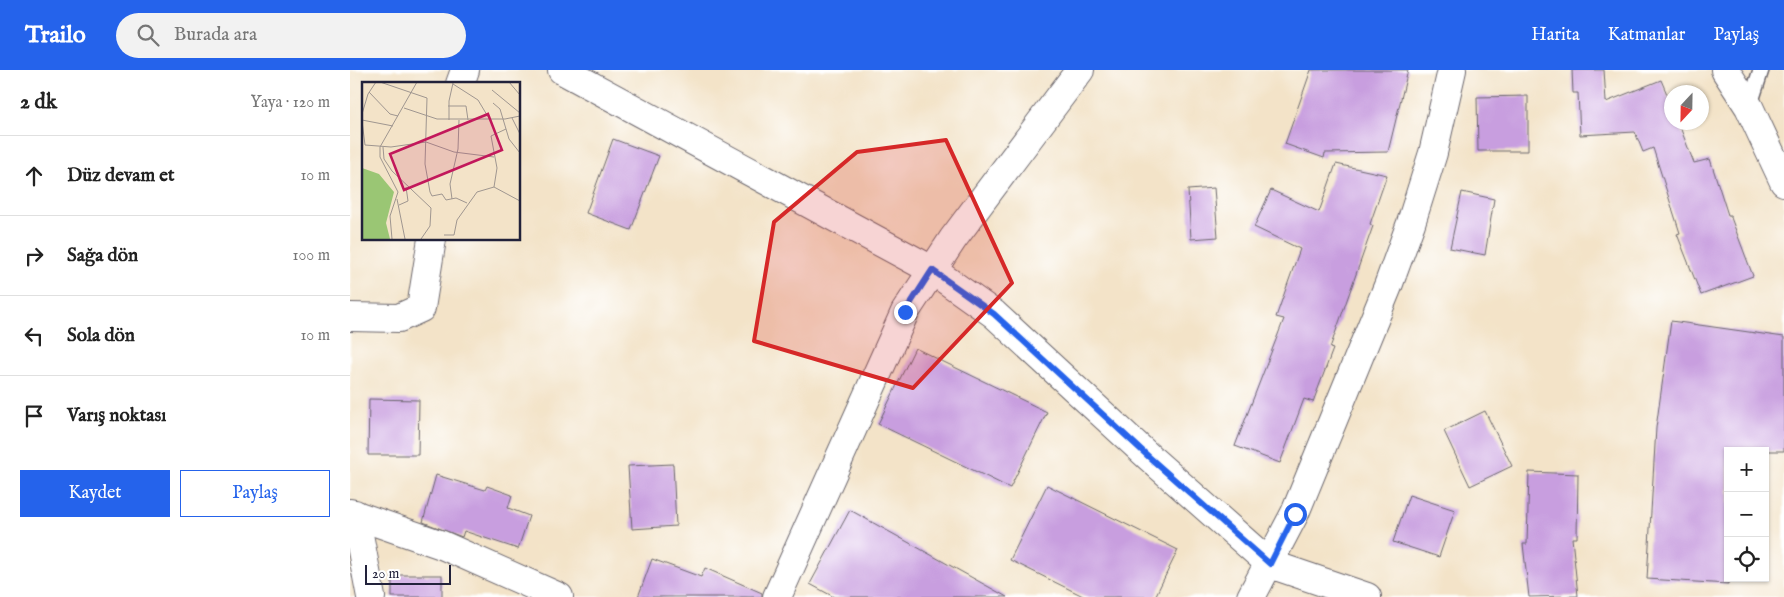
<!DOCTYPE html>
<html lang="tr">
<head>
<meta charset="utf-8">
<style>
  body { margin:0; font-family:"IM FELL English",serif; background:#f2f2f2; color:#222 }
  .controls { position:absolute; right:15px; bottom:15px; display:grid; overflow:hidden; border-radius:0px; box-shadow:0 1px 4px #0004 }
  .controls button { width:45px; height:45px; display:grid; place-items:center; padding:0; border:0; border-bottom:1px solid #e0e0e0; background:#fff; color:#222; font:25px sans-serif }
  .compass { position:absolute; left:1314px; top:15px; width:45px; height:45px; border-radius:50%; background:#fff; box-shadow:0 1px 4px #0004; rotate:202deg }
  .scale { position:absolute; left:15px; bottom:12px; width:86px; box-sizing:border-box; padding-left:5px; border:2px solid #22223b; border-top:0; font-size:14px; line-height:18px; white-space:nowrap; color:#22223b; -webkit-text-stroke:4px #fff; paint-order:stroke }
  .stop { position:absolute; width:15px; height:15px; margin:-11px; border:4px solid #2563eb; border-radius:50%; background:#fff }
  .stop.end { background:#2563eb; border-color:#fff; box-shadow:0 1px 5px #0008 }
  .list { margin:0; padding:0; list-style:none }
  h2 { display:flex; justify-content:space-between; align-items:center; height:65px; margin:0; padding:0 20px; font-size:21px }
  h2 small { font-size:16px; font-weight:400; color:#767676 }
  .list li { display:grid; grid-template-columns:32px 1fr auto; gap:15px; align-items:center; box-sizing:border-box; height:80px; padding:0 20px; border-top:1px solid #e0e0e0 }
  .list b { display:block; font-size:19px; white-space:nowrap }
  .list em { font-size:16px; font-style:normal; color:#767676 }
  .actions { display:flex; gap:10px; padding:15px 20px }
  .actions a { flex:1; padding:11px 0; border:1px solid #2563eb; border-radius:0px; text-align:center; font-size:18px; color:#2563eb }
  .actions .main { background:#2563eb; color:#fff }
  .icon { flex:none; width:28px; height:28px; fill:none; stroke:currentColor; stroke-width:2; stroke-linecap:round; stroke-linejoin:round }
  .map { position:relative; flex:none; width:1434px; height:527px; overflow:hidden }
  header { display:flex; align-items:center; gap:30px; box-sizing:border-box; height:70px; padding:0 25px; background:#2563eb; color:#fff }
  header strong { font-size:24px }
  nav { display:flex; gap:28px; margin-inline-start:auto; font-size:18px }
  .search { width:350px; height:45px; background:#f2f2f2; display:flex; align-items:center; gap:12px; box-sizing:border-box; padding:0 18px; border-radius:28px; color:#767676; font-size:19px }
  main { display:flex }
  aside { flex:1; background:#fff }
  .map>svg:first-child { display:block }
  .building { fill:#c89edf }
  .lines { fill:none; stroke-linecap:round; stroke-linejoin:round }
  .lane-casing { stroke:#6b666c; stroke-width:18 }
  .street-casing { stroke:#6b666c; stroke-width:30 }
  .secondary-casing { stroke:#6b666c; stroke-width:30 }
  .lane { stroke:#fff; stroke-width:15 }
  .street { stroke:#fff; stroke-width:28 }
  .secondary { stroke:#fff; stroke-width:28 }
  .route { stroke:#2563eb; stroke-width:6 }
  .marked { fill:#d62828; fill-opacity:0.2; stroke:#d62828; stroke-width:4; stroke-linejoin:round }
  .inset-road { fill:none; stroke:#9f9690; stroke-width:1 }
  .view { fill:#c2185b; fill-opacity:0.15; stroke:#c2185b; stroke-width:2.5 }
  .inset-edge { fill:none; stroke:#22223b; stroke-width:2.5 }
</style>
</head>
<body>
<header>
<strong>Trailo</strong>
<div class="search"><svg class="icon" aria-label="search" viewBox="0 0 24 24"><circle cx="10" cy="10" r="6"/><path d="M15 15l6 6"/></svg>Burada ara</div>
<nav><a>Harita</a><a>Katmanlar</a><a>Paylaş</a></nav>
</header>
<main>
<aside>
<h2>2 dk<small>Yaya · 120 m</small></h2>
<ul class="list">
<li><svg class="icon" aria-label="ahead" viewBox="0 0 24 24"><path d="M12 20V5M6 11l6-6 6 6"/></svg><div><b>Düz devam et</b></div><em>10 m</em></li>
<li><svg class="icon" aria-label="right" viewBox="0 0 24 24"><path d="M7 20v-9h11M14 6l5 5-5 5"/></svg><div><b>Sağa dön</b></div><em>100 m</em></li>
<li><svg class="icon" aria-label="left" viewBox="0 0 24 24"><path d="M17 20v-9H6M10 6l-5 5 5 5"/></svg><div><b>Sola dön</b></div><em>10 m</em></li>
<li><svg class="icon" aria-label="arrive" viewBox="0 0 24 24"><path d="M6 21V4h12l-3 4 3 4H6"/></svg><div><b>Varış noktası</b></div></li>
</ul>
<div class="actions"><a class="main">Kaydet</a><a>Paylaş</a></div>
</aside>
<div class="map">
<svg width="1434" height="527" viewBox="0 0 1434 527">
  <rect width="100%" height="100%" fill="#fff"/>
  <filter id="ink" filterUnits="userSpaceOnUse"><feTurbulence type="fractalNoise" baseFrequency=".02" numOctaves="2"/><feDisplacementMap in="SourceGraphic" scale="10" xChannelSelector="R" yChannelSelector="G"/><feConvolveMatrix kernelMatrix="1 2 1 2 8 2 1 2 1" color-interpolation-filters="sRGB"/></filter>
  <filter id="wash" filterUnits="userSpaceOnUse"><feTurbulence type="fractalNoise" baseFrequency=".0096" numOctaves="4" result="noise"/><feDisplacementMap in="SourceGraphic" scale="20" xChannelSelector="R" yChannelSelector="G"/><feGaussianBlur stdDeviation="1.12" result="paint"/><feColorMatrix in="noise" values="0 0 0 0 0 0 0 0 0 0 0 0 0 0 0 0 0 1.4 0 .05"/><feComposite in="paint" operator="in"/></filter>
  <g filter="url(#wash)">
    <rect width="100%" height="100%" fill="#f3e3c8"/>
    <g id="blocks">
      <g class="building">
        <path d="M961,0H1058L1038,82L975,83L974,88L935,74Z"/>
        <path d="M1222,0H1254L1256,32L1311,10L1322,36V52H1328L1344,93L1360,89L1378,145H1380L1403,206L1351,225L1327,164L1330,163L1303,78L1293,82L1285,62L1230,65L1228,23H1223Z"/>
        <path d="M1178,26V81H1128L1127,27Z"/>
        <path d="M263,69L309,86L281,160L236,143Z"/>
        <path d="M986,94L1037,105L1020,154L1023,156L980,278L983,279L963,332L954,329L930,393L885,376L934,249L926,247L950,179L904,157L921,120L969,142Z"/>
        <path d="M864,118L868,167L841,169L838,120Z"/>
        <path d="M1112,122L1144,129L1135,185L1100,178Z"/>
        <path d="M1321,251L1434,267V381H1378V514L1297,509L1306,358Z"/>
        <path d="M565,278L697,342L660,418L528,354Z"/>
        <path d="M19,329L69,330L68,385H18Z"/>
        <path d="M1135,341L1162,396L1120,416L1094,361Z"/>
        <path d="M323,394L326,456L282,459L278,396Z"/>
        <path d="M1179,402L1228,404L1227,468H1222L1228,526L1179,527L1173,474H1177Z"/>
        <path d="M86,405L135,420L137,416L162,425L158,438L179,446L168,479L114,461L112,467L73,452Z"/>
        <path d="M697,415L828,480L805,527H735L660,490Z"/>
        <path d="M1059,425L1105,440L1089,487L1043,472Z"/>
        <path d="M500,440L657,527H484L460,514Z"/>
        <path d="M302,489L351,507L355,498L412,523V527H288Z"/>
        <rect x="42" y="505" width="50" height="22"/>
      </g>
    </g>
  </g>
  <g filter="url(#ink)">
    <use href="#blocks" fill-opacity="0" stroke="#6b666c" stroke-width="1"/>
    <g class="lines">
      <g class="lane-casing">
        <path id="lane" d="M1399,37L1411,0"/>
      </g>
      <g class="street-casing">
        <g id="street">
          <path d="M212,0L582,200L644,244L799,387L920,494L1017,527"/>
          <path d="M1375,0L1399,37L1434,112"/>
          <path d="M110,14L115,0"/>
          <path d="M0,247L49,248L71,238L82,169"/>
          <path d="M5,444L21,527"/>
          <path d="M427,527L555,242L603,169L730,0"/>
          <path d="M901,527L945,443L1038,216L1061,153L1083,83L1102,0"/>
        </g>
      </g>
      <g class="secondary-casing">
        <path id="secondary" d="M0,443L92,475L209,527"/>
      </g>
      <use href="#lane" class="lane"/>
      <use href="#street" class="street"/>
      <use href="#secondary" class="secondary"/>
    </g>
  </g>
  <g class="lines" filter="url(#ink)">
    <path class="route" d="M555,242L582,200L644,244L799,387L920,494L945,444"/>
  </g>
  <path class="marked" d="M596,70L662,213L563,318L404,271L424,152L507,82Z"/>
  <g transform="translate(12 12)">
    <rect width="158" height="158" fill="#f3e3c8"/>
    <path d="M0,86L17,92L32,110L24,141L28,157H0Z" fill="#9ac674"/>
    <path class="inset-road" d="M18,0L65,16L63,82L68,110L70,114L80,112L84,118L94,116L105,121M147,0L158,13M91,2L116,18L128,38M130,8L158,31M7,10L28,32L36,34M131,21L138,27L147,57L158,71M86,24H104L106,38M42,26L75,37H143L158,34M0,32L6,12L14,0M150,36L158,52M0,38L31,44M87,38V19L91,1M0,39L3,63L29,65L64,60L92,70L132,75M21,65L22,77L30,89L69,126L68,144L59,157M18,75L36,110L28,134L30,157M18,75V65L55,0M132,105L135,86L129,54L144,47M35,117L43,157M90,117L88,102L96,67L97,38M37,123L46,119L44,105M82,153H92L95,138L115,110L132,105L158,119"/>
    <path class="view" d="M126,32L140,68L42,108L28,72Z"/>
    <rect width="158" height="158" class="inset-edge"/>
  </g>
</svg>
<div class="controls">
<button>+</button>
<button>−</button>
<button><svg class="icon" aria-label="locate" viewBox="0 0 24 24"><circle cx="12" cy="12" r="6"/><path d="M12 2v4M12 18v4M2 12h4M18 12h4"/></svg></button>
</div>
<svg class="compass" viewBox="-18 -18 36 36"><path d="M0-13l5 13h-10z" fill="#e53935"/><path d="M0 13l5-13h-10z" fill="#767676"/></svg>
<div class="scale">20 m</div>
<div class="stop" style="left:945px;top:444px"></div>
<div class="stop end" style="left:555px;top:242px"></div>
</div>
</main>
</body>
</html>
